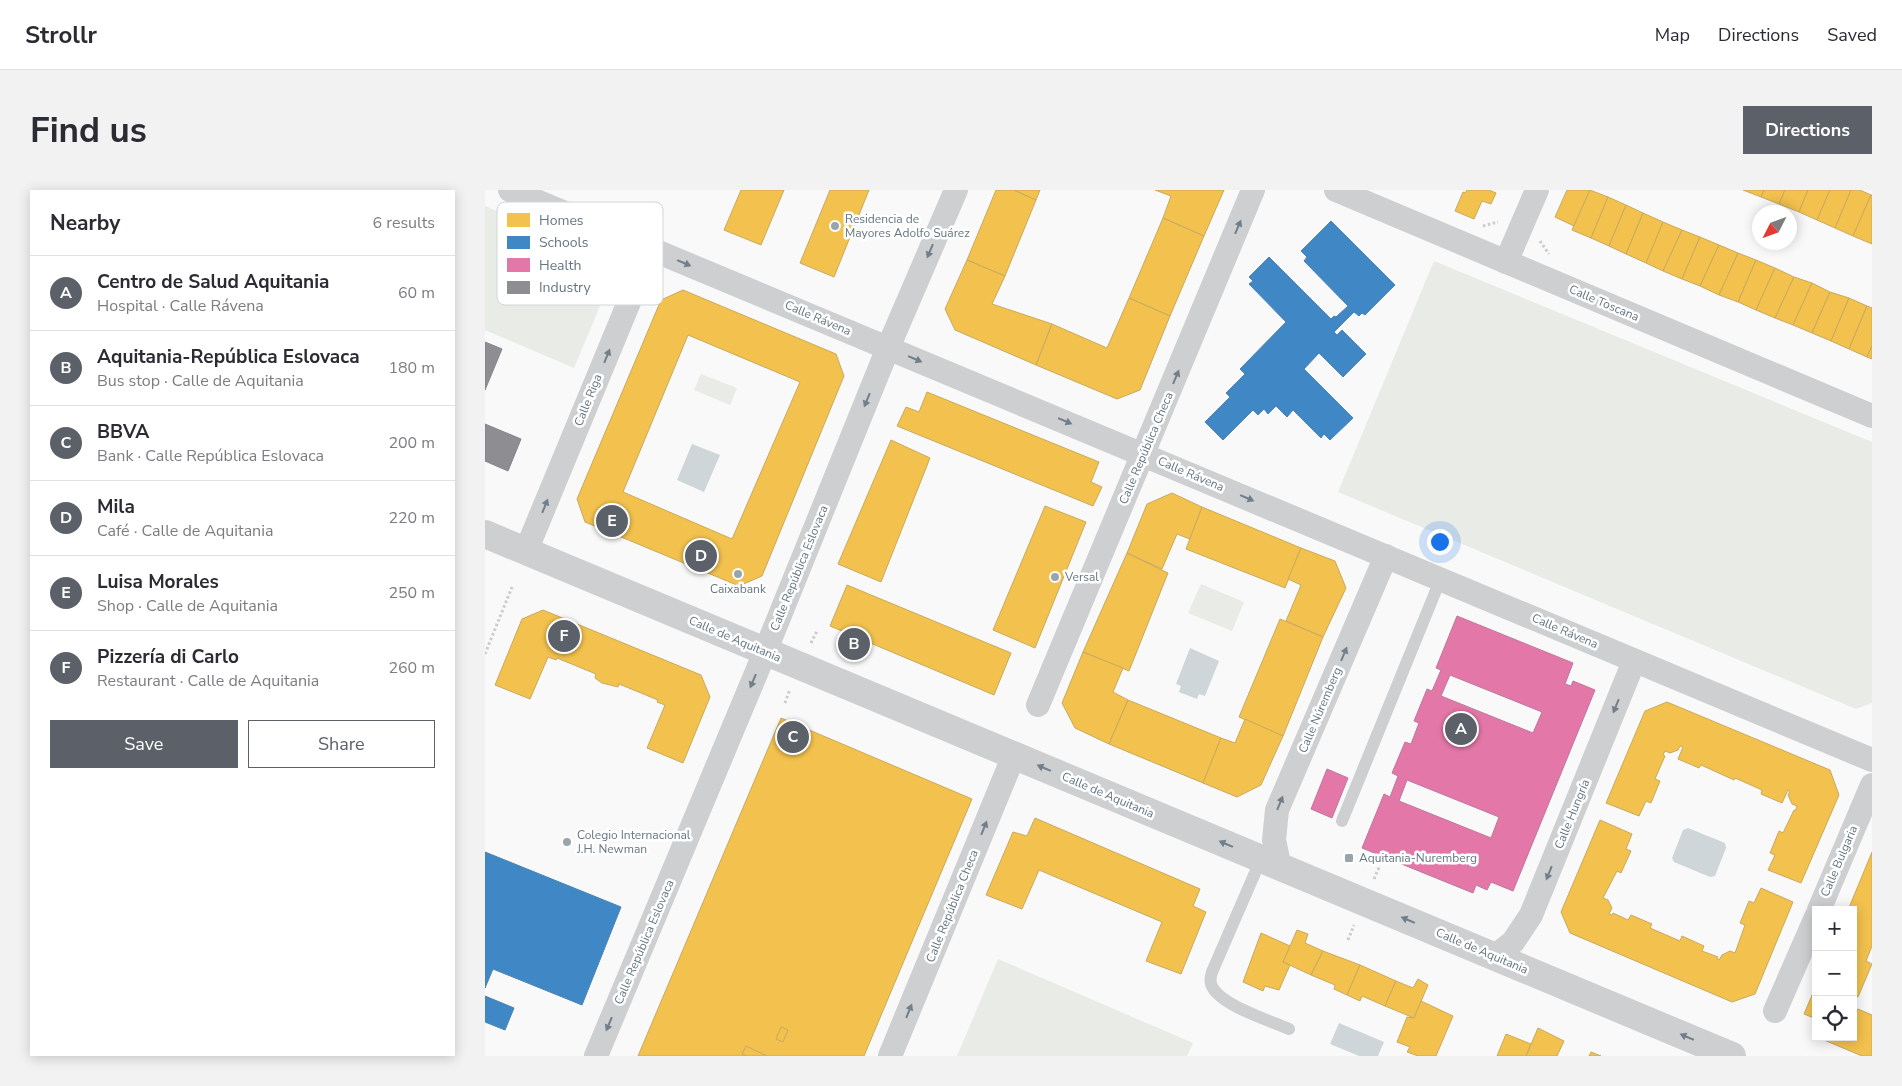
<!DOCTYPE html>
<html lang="en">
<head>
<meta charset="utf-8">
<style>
  body { margin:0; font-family:"Nunito Sans",sans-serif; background:#f2f2f3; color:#2b2b33 }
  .controls { position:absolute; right:15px; bottom:15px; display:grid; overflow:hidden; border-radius:0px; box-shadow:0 2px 12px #0003 }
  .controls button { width:45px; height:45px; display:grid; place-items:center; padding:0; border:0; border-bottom:1px solid #e1e1e2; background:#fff; color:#2b2b33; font:25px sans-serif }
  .compass { position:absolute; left:1267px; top:15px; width:45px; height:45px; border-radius:50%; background:#fff; box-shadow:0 2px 12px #0003; rotate:228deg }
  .you { position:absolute; left:954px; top:351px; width:18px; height:18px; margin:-12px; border:4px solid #fff; border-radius:50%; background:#1a73e8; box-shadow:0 0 0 8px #1a73e833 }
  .badge { display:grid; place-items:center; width:32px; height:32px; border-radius:50%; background:#5c6169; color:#fff; font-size:16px; font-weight:700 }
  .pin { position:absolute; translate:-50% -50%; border:2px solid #fff; box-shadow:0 1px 5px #0006 }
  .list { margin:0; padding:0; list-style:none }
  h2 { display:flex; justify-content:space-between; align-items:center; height:65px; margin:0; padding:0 20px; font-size:21px }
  h2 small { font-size:16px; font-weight:400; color:#7c7c81 }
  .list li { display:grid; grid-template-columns:32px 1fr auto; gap:15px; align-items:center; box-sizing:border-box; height:75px; padding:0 20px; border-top:1px solid #e1e1e2 }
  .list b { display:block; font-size:19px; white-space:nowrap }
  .list p { margin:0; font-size:16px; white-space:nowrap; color:#7c7c81 }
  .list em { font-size:16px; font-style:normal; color:#7c7c81 }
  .actions { display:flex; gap:10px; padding:15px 20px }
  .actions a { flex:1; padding:11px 0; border:1px solid #5c6169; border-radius:0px; text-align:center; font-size:18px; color:#5c6169 }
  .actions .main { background:#5c6169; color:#fff }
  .icon { flex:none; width:28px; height:28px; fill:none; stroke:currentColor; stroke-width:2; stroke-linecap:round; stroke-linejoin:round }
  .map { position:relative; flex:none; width:1387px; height:866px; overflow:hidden; border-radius:0px }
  header { display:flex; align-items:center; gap:30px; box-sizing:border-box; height:70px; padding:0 25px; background:#fff; border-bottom:1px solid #e1e1e2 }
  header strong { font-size:24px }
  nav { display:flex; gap:28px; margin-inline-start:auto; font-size:18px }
  .intro { display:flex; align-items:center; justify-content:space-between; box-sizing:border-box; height:120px; padding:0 30px }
  h1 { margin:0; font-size:35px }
  .button { padding:12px 22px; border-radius:0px; background:#5c6169; color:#fff; font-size:18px; font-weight:700 }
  main { display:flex; gap:30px; padding:0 30px }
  aside { flex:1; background:#fff; border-radius:0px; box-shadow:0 2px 12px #0003 }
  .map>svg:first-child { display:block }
  .green { fill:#e8ebe6 }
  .water { fill:#ced6d9 }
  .homes { fill:#f2c14e; stroke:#c8aa5e; fill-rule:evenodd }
  .schools { fill:#3f88c5; stroke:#4a83b1 }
  .health { fill:#e377a8; stroke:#bd779d; fill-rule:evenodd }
  .industry { fill:#8d8d92; stroke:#81868e }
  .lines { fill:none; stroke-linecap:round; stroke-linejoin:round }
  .path { stroke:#cbcccd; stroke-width:3; stroke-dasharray:2.5 2.5; stroke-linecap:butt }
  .service { stroke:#cecfd0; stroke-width:12 }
  .minor { stroke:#cecfd0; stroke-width:24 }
  .tertiary { stroke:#cecfd0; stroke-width:28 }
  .oneway { fill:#707f8b }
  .poi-dot { fill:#99a4ac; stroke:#fff; stroke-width:2 }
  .labels { text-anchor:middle; stroke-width:5; stroke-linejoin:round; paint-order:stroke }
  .poi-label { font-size:12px; fill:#657683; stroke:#fff; text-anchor:start }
  .street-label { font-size:12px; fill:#657683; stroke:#fff }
  .key { fill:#fff; stroke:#d1d6da; stroke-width:1 }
  .key-label { font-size:14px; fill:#657683 }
</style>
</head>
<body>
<header>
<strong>Strollr</strong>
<nav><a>Map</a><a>Directions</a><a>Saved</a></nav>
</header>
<div class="intro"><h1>Find us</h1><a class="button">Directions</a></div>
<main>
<aside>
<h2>Nearby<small>6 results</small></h2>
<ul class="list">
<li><span class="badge">A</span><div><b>Centro de Salud Aquitania</b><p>Hospital · Calle Rávena</p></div><em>60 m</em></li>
<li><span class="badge">B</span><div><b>Aquitania-República Eslovaca</b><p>Bus stop · Calle de Aquitania</p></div><em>180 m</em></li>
<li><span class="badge">C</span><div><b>BBVA</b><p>Bank · Calle República Eslovaca</p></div><em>200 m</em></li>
<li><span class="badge">D</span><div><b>Mila</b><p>Café · Calle de Aquitania</p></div><em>220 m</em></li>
<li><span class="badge">E</span><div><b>Luisa Morales</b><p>Shop · Calle de Aquitania</p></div><em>250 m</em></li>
<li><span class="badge">F</span><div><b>Pizzería di Carlo</b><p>Restaurant · Calle de Aquitania</p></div><em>260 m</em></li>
</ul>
<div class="actions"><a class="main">Save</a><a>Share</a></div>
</aside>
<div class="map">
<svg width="1387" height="866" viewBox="0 0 1387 866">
  <rect width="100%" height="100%" fill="#f9f9f9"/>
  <g class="green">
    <path d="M0,16L115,64L126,90L89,178L0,140Z"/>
    <path d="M949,71L1387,252V513L1371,519L853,302Z"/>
    <path d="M216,184L252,198L245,215L209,200Z"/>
    <path d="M716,394L759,412L747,441L703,423Z"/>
    <path d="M513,769L708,853L702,866H472Z"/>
  </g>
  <g class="water">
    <path d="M207,254L235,265L219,302L192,290Z"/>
    <path d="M705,458L734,471L720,506L714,504L712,509L694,502L696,496L691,494Z"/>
    <path d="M1203,638L1240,653L1241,658L1230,686L1225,687L1189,672L1187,668L1198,640Z"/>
    <path d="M854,833L899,852L893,866H874L845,854Z"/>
  </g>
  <g class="homes">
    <path d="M256,0H299L276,55L239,40Z"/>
    <path d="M345,0H384L349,87L315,73Z"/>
    <path d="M511,0H529L551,10L520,86L482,70Z"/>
    <path d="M529,0H555L551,10Z"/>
    <path d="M670,0H739L719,46L678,28L686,6Z"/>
    <path d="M982,0H1004L1011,3L1006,14L997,11L989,29L970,21L978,2L980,3Z"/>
    <path d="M1082,0H1105L1089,36L1070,27Z"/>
    <path d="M1105,0L1123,7L1106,48L1087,40Z"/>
    <path d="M1258,0H1279L1276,7Z"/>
    <path d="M1279,0H1300L1294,14L1276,7Z"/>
    <path d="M1300,0H1323L1314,22L1294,14Z"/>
    <path d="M1323,0H1345L1332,30L1314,22Z"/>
    <path d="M1345,0H1366L1350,38L1332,30Z"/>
    <path d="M1366,0H1375L1386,5L1368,46L1350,38Z"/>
    <path d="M1386,5H1387V54L1368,46Z"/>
    <path d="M1123,7L1141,15L1124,56L1106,48Z"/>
    <path d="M1141,15L1158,23L1141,64L1124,56Z"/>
    <path d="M1158,23L1178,32L1161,73L1141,64Z"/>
    <path d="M678,28L719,46L685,126L644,108Z"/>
    <path d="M1178,32L1197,40L1178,81L1161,73Z"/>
    <path d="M1197,40L1215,47L1197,89L1178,81Z"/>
    <path d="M1215,47L1234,55L1215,96L1197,89Z"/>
    <path d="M1234,55L1253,63L1234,105L1215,96Z"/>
    <path d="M1253,63L1271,70L1253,112L1234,105Z"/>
    <path d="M482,70L520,86L507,114L567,134L551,175L470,140L460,119Z"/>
    <path d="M1271,70L1290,78L1271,120L1253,112Z"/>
    <path d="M1290,78L1309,87L1290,128L1271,120Z"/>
    <path d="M1309,87L1327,93L1308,135L1290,128Z"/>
    <path d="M1327,93L1345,102L1327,143L1308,135Z"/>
    <path d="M198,100L351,164L359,186L277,386L254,396L100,332L92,309L176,110ZM203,145L315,192L247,349L138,302Z"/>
    <path d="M1345,102L1364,108L1346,151L1327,143Z"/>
    <path d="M644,108L685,126L655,200L632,209L551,175L567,134L622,158Z"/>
    <path d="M1364,108L1382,116L1364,159L1346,151Z"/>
    <path d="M1382,116L1387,118V156L1382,167L1364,159Z"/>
    <path d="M1387,156V169L1382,167Z"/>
    <path d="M442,202L614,272L606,292L617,297L608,316L412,236L421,217L434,222Z"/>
    <path d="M406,250L445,268L396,392L353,374Z"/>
    <path d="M687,303L717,317L705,349L692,344L677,379L642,363L662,314Z"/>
    <path d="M560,316L601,332L550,458L508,440Z"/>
    <path d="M717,317L816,358L800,398L701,359Z"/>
    <path d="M816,358L850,371L861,398L838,447L801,431L816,395L803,389Z"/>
    <path d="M642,363L683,383L644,481L598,462Z"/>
    <path d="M362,395L526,463L509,505L345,436Z"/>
    <path d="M58,420L216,485L225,507L198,573L162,558L180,515L172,512L173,510L134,494L133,497L117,493L110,488L111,484L72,468L71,470L63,467L45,509L10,495L37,429Z"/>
    <path d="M795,429L838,447L798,546L754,527Z"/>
    <path d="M598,462L638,478L628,502L643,510L624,554L590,538L577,513Z"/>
    <path d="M643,510L736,548L718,593L624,554Z"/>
    <path d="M1182,512L1345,580L1354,605L1316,693L1283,680L1290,665L1285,663L1294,641L1298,643L1309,620H1311L1312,616L1307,614L1303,605L1305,601L1303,600L1297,613L1276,604L1277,600L1250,588L1249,590L1216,575L1214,578L1193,569L1198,557L1195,556L1193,560L1185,563L1180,561L1178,565L1180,566L1170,589L1175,591L1166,613L1161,611L1154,626L1121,613L1160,521Z"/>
    <path d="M296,528L487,609L413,785L379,866H153Z"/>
    <path d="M760,529L798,546L776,595L752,607L718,593L736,548L750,553Z"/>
    <path d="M550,628L715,699L708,716L721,722L696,784L661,771L677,732L554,680L537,719L501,705L528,642L542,646Z"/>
    <path d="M1115,630L1147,644L1141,659L1146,661L1136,683L1132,681L1118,708L1123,710L1127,718L1124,724L1127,725L1128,723L1143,730L1146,725L1167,734L1165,738L1195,751L1197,746L1219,756L1217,761L1233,767L1232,769L1234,770L1237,765L1245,761L1250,763L1260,735L1255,733L1264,711L1269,713L1276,698L1308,712L1270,804L1247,812L1085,743L1076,722Z"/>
    <path d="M1387,662V756L1381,771L1387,774L1373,807L1370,806L1368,810V720H1363Z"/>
    <path d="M812,740L823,744L820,753L838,761L826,785L798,772Z"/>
    <path d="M776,743L805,756L798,772L805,775L794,800L780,796L778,801L758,792Z"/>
    <path d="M838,761L875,775L862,805L849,799L850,795L826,785Z"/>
    <path d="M875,775L911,791L900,816L877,806L875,811L862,805Z"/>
    <path d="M933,789L943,795L929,828L900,816L911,791L928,798Z"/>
    <path d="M1331,796V829L1319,824Z"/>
    <path d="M936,811L968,826L951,866H933L922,862L925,857L912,852L922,827L929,828Z"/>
    <path d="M1373,819L1387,825V866H1377L1332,847H1368V820L1371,822Z"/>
    <path d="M296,837L303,840L298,852L291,849Z"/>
    <path d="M1053,838L1079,851L1072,866H1041Z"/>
    <path d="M1021,844L1046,854L1041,866H1012Z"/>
    <path d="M261,856L282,866H262L257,864Z"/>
    <path d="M1106,862L1116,866H1104Z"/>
  </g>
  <g class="schools">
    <path d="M846,31L910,95L880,125L877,123L874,126L869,122L849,142L852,145L857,140L881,164L858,187L834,163L819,179L868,228L845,250L839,244L836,248L808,220L802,227L791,216L783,224L779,219L773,225L768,220L738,250L720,232L745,207L741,203L760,184L755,179L801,132L764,94L768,91L764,87L784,67L846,129L849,126L851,127L863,116L819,71L822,67L816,61Z"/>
    <path d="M0,662L136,717L97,815L8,779L0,798Z"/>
    <path d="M0,806L29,818L20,840L0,832Z"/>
  </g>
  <g class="health">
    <path d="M972,426L1088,473L1080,494L1086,496L1088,491L1110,500L1028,701L1006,692L1002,700L991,695L988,703L877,658L899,604L905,607L913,586L907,583L920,552L926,554L934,533L929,531L942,499L947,501L956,480L951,478ZM965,485L1057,522L1048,543L956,506ZM922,590L1014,627L1006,648L914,611Z"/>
    <path d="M842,579L863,588L847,628L826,619Z"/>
  </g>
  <g class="industry">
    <path d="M0,152L17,159L0,200Z"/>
    <path d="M0,234L36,249L23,281L0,271Z"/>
  </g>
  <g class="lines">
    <g class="path">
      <path d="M998,36L1013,32"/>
      <path d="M1055,51L1064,64"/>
      <path d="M326,453L332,441"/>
      <path d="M0,464L27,397"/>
      <path d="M300,513L305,499"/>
      <path d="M889,689L895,675"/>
      <path d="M863,750L869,735"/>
    </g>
    <g class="service">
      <path d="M857,631L956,388"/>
      <path d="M776,669L727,782C726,785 725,790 726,794C733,815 784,830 804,839"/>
    </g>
    <g class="minor">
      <path d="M25,0L1387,570"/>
      <path d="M851,0L1387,226"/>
      <path d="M1021,72L1052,0"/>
      <path d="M41,361L166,59"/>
      <path d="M553,515L768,0"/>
      <path d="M795,678L789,650L792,620L901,366"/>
      <path d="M1334,720L1387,595"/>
      <path d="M1010,766L1028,752L1046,725L1149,471"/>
      <path d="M1290,821L1331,727"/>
      <path d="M111,866L280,462L403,158L471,0"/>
      <path d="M405,866L529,565"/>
    </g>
    <path class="tertiary" d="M0,344L1247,866"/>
  </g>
  <defs><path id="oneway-solid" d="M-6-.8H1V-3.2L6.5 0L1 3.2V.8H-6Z" transform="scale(1.25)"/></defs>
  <g class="oneway">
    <use href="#oneway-solid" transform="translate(753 37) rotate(-67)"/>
    <use href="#oneway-solid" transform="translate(445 61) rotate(113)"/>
    <use href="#oneway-solid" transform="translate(199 73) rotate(23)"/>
    <use href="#oneway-solid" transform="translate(122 166) rotate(-68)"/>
    <use href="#oneway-solid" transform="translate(430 169) rotate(23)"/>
    <use href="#oneway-solid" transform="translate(691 187) rotate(-67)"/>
    <use href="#oneway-solid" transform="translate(382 210) rotate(112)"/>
    <use href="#oneway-solid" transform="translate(580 231) rotate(23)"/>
    <use href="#oneway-solid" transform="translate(762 308) rotate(23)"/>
    <use href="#oneway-solid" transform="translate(60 316) rotate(-68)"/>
    <use href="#oneway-solid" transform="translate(859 464) rotate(-67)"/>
    <use href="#oneway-solid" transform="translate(268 491) rotate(113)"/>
    <use href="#oneway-solid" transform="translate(1131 516) rotate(112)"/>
    <use href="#oneway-solid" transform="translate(559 578) rotate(-157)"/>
    <use href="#oneway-solid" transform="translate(795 613) rotate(-68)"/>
    <use href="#oneway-solid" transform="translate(499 638) rotate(-68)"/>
    <use href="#oneway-solid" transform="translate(741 654) rotate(-157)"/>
    <use href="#oneway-solid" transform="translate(1064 683) rotate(112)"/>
    <use href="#oneway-solid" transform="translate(923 730) rotate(-157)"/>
    <use href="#oneway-solid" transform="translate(424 821) rotate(-68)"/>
    <use href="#oneway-solid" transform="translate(124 834) rotate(113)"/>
    <use href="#oneway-solid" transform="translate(1202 847) rotate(-157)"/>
  </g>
  <g class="poi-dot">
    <circle cx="350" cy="36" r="5"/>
    <circle cx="253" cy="384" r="5"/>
    <circle cx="570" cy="387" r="5"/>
    <circle cx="82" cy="652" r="5"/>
    <rect x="859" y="663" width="10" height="10" rx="2.5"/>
  </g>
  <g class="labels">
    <g class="poi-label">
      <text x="360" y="33">Residencia de<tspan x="360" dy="14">Mayores Adolfo Suárez</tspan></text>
      <text x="580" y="391">Versal</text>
      <text x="253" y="403" text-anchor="middle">Caixabank</text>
      <text x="92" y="649">Colegio Internacional<tspan x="92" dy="14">J.H. Newman</tspan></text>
      <text x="874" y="672">Aquitania-Nuremberg</text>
    </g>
    <g class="street-label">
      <text transform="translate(1119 113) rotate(23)" y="4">Calle Toscana</text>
      <text transform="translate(333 128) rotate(23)" y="4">Calle Rávena</text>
      <text transform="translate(103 210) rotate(-68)" y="4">Calle Riga</text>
      <text transform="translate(661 258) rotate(-67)" y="4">Calle República Checa</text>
      <text transform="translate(706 284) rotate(23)" y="4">Calle Rávena</text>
      <text transform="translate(314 378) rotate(-68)" y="4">Calle República Eslovaca</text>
      <text transform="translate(1080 441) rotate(23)" y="4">Calle Rávena</text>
      <text transform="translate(250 449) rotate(23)" y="4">Calle de Aquitania</text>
      <text transform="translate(835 520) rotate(-67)" y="4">Calle Núremberg</text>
      <text transform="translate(623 605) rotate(23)" y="4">Calle de Aquitania</text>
      <text transform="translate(1087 624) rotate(-68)" y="4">Calle Hungría</text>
      <text transform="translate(1354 671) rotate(-67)" y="4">Calle Bulgaria</text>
      <text transform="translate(467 716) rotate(-68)" y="4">Calle República Checa</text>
      <text transform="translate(159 752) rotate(-67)" y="4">Calle República Eslovaca</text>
      <text transform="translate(997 761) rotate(23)" y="4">Calle de Aquitania</text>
    </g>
  </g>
  <rect x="12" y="12" width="166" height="103" rx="8" class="key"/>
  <rect x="22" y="23" width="23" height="14" fill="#f2c14e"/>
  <rect x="22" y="46" width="23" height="13" fill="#3f88c5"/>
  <rect x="22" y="68" width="23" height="14" fill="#e377a8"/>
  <rect x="22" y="91" width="23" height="13" fill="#8d8d92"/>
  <g class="key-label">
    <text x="54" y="35">Homes</text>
    <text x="54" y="57">Schools</text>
    <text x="54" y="80">Health</text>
    <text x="54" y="102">Industry</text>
  </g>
</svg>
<div class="controls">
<button>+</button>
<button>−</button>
<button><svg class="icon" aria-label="locate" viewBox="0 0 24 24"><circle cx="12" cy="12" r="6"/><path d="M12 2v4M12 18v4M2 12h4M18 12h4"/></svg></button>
</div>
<svg class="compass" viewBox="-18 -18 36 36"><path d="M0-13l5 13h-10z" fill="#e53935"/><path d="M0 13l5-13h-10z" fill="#7c7c81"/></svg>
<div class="you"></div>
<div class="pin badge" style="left:976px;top:539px">A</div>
<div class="pin badge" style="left:369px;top:454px">B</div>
<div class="pin badge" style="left:308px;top:547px">C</div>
<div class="pin badge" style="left:216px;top:366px">D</div>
<div class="pin badge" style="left:127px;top:331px">E</div>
<div class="pin badge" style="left:79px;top:446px">F</div>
</div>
</main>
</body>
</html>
